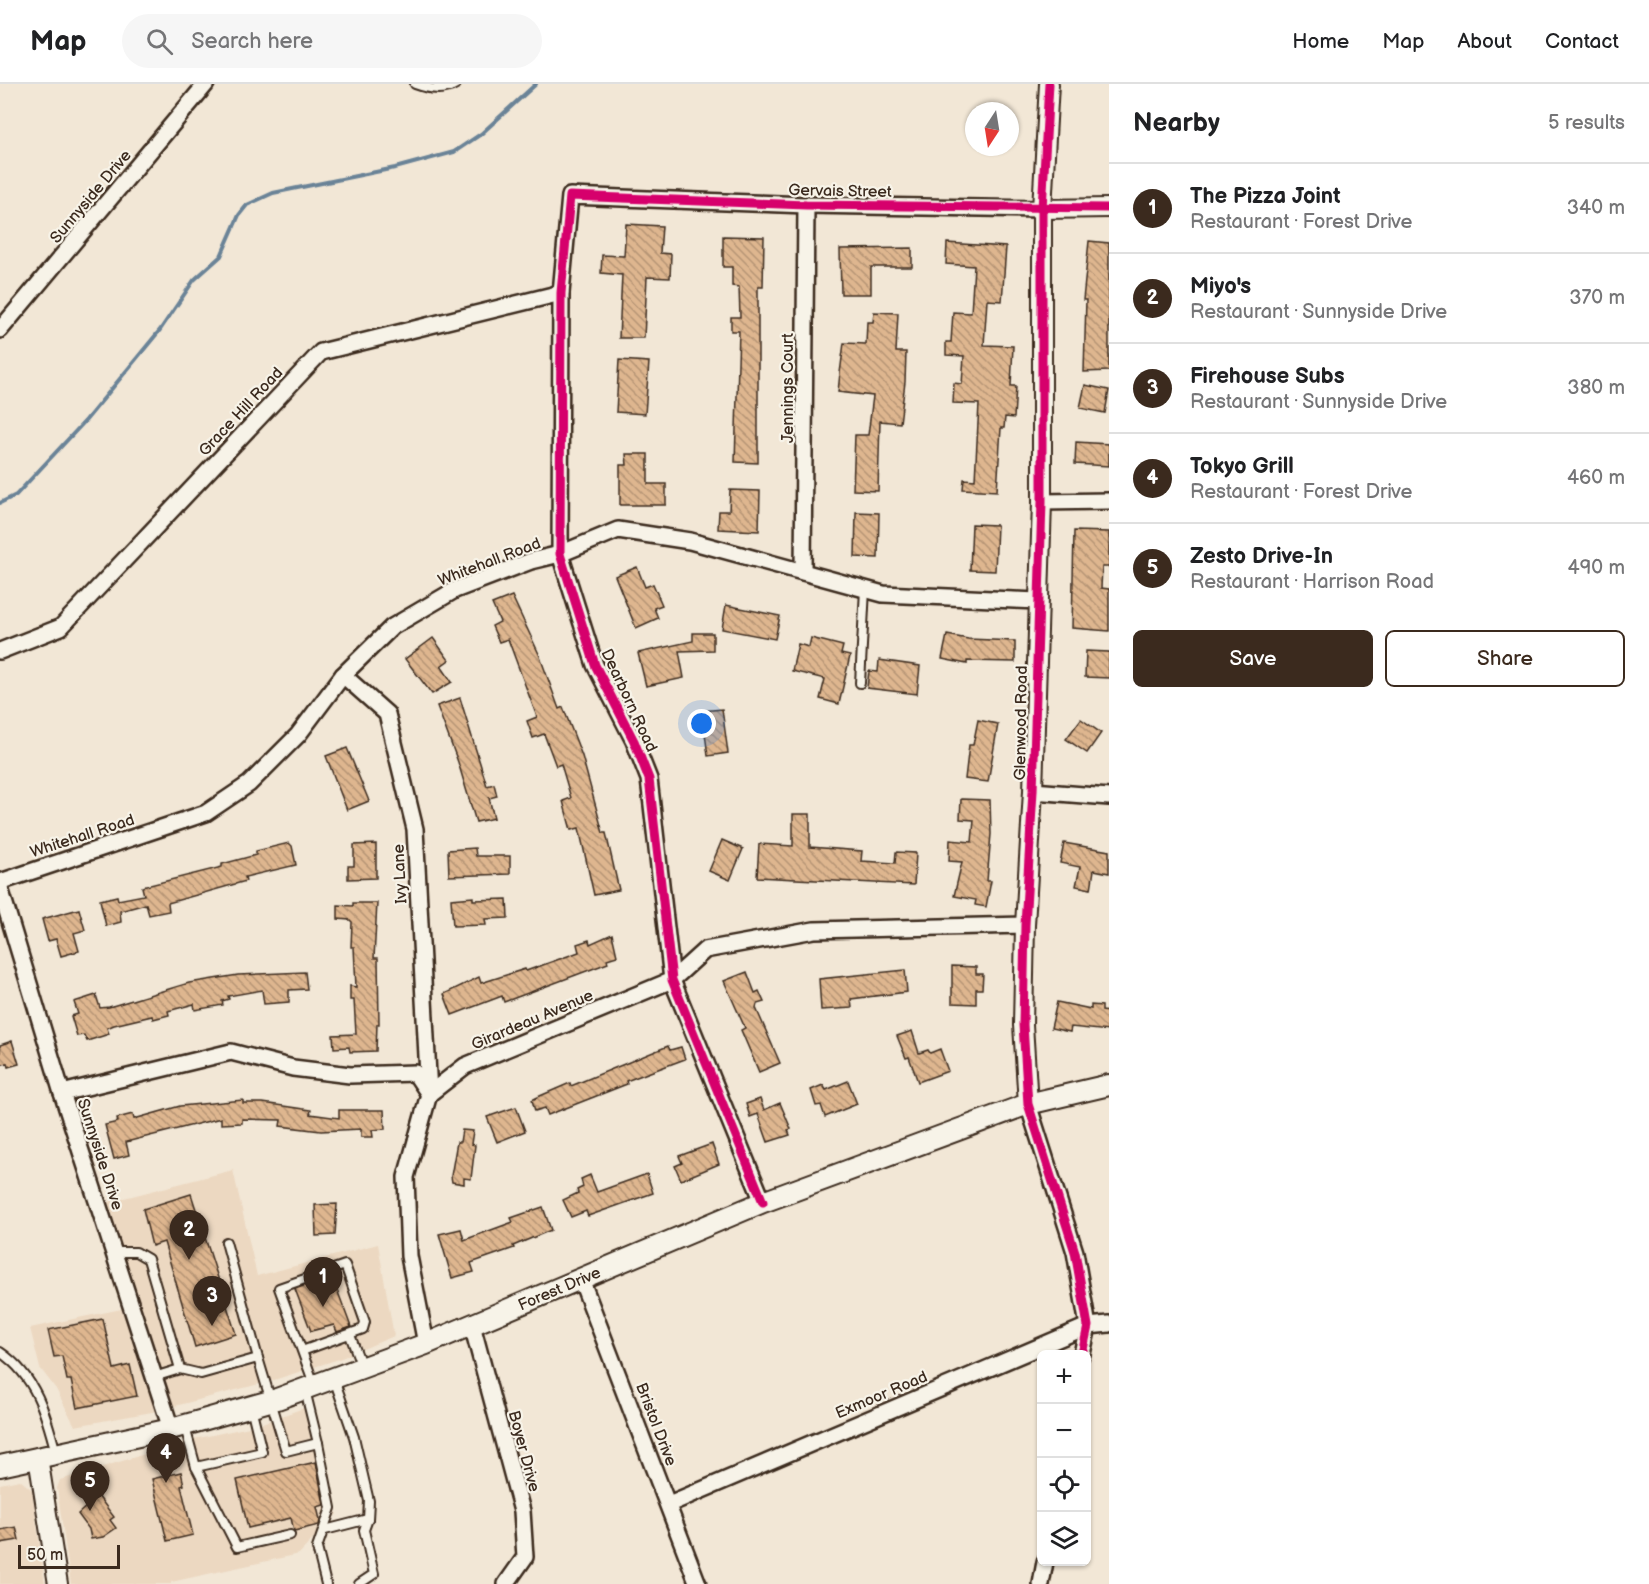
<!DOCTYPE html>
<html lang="en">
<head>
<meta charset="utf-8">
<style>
  body { margin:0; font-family:"Balsamiq Sans",sans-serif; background:#f6f6f6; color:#202124 }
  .controls { position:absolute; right:18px; bottom:18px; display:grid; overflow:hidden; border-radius:9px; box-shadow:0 2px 4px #0004 }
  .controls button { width:54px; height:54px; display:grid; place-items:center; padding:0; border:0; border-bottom:2px solid #e0e0e0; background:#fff; color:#202124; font:30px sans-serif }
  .compass { position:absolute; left:965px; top:18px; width:54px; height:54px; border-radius:50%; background:#fff; box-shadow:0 2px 4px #0004; rotate:192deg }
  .scale { position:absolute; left:18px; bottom:15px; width:102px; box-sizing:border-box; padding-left:6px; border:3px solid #3b2a1e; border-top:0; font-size:16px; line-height:21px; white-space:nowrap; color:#3b2a1e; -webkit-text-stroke:4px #f7f3e8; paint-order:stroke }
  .you { position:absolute; left:702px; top:640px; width:21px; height:21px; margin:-15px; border:4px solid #fff; border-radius:50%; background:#1a73e8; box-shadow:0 0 0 9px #1a73e833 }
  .badge { display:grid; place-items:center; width:39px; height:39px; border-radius:50%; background:#3b2a1e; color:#fff; font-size:20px; font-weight:700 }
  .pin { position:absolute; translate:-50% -50px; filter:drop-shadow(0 2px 3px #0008) }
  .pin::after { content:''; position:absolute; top:32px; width:21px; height:18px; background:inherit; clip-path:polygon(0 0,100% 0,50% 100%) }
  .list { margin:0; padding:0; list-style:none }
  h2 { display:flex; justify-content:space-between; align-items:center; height:78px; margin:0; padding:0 24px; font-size:26px }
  h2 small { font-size:20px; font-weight:400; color:#757577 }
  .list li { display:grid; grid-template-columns:39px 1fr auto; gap:18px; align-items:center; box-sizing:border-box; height:90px; padding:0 24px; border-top:2px solid #e0e0e0 }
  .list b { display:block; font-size:22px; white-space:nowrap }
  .list p { margin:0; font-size:20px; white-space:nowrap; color:#757577 }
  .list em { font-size:20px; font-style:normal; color:#757577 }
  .actions { display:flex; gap:12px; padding:18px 24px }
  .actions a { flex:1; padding:14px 0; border:2px solid #3b2a1e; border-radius:9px; text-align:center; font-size:21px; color:#3b2a1e }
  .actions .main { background:#3b2a1e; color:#fff }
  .icon { flex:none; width:33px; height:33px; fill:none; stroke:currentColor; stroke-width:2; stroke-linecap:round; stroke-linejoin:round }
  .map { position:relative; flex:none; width:1109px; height:1500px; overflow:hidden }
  header { display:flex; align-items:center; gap:36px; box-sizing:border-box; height:84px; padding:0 30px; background:#fff; border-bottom:2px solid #e0e0e0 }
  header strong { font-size:28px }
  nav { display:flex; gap:33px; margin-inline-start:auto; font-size:21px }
  .search { width:420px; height:54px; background:#f6f6f6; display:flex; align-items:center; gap:15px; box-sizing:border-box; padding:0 21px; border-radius:33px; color:#757577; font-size:22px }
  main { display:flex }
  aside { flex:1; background:#fff }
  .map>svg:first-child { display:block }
  .built { fill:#ecd8c1 }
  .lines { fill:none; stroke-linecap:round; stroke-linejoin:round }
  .stream { stroke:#6a8397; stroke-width:4 }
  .building { fill:url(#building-back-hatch); stroke:#3b2a1e; stroke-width:1.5 }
  .service-casing { stroke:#3b2a1e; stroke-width:12 }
  .minor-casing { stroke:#3b2a1e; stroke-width:20 }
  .tertiary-casing { stroke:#3b2a1e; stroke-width:22 }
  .secondary-casing { stroke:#3b2a1e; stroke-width:24 }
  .service { stroke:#f7f3e8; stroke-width:8 }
  .minor { stroke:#f7f3e8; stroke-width:15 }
  .tertiary { stroke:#f7f3e8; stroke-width:18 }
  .secondary { stroke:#f7f3e8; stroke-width:20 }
  .cycleway-casing { stroke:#f7f3e8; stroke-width:13 }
  .cycleway { stroke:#d6006c; stroke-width:9 }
  .labels { text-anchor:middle; stroke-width:4.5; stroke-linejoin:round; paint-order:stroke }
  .street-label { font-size:16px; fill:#3b2a1e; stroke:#f7f3e8 }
</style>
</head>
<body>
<header>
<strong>Map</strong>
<div class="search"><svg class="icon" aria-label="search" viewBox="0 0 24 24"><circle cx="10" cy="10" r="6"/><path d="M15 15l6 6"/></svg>Search here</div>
<nav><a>Home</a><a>Map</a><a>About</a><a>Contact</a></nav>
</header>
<main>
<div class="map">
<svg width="1109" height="1500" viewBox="0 0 1109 1500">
  <defs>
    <pattern id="building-back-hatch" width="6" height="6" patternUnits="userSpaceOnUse" patternTransform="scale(1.5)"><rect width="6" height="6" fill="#deb68f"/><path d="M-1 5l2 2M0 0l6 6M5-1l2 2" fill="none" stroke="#b59474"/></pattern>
  </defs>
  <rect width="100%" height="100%" fill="#f2e7d6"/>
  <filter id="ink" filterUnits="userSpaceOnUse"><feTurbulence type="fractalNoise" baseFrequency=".0167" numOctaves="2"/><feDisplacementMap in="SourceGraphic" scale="12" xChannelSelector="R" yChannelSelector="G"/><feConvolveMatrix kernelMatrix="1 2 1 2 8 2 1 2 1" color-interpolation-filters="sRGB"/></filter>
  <g filter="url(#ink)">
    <g class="built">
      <path d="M233,1086L257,1192L378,1160L394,1252L339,1275L271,1297L152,1328L75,1342L56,1305L40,1284L30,1244L136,1222L105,1119Z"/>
      <path d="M312,1321L337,1430L299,1470L171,1498V1500H71L57,1404L60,1396L194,1355L254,1342Z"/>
      <path d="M20,1396L32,1406L45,1500H0V1400Z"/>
    </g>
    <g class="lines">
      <path class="stream" d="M0,419L16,411L86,336L160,246L194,196L221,172L239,131L247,121L273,109L395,84L454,68L481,50L536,0"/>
    </g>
    <g class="building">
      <path d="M626,140L662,142L660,169L671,170L670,194L647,193L644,254H619L622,191L601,189L602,171L624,172Z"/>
      <path d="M723,152L764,153L763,203H758V379L735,378L739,247H731V233H740L739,203L732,202V183H723Z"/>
      <path d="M1089,157L1109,159V287L1084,288L1086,216H1083Z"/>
      <path d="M947,159L1006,163L1002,217L987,216L984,261L1013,262L1011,302H1016L1014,334L1005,333L1004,344H1001L997,407L963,405L964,395L975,396L979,320L953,319L954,299L962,300L964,272L946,271V258H951L953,228L971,229L974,182L946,180Z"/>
      <path d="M912,164V183H871V210H841L840,165Z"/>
      <path d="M874,228L898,229L896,268H906L905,298L900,339L880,337L878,407L853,406L855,351H868L873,312L838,308L840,289L844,259L866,260L867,238H873Z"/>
      <path d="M619,276L649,278L645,330L616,328Z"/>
      <path d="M1085,301L1109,306L1105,329L1080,324Z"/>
      <path d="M1076,358L1109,360V382L1075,380Z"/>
      <path d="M626,370H648V400H666V421H620V381H627Z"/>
      <path d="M730,406L760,407L759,447L718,445L719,427H729Z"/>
      <path d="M856,428L879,429L878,474L855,473Z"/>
      <path d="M972,440L997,441L995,487L970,486Z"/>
      <path d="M1074,447L1109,448V483H1102L1101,504L1109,505V547L1072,544Z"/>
      <path d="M637,483L645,503L653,500L662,521L654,524L658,534L636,544L615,492Z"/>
      <path d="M512,512L539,570L559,625L563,623L582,672L603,749H606L619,806L594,811L579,744L571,746L563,717L571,714L561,680L556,682L544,650L533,654L527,637L537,633L508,555L499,558L492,542L500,538L492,520Z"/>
      <path d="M726,521L780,532L775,555L722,545Z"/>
      <path d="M693,549H713V566L679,567L684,594L646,602L638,569L693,557Z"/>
      <path d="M947,551L968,555L1015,557V578L967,577V580L942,575Z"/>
      <path d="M433,554L449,576L441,582L452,598L432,610L405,575Z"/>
      <path d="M811,554L843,562L841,570L850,572L839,620L820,615L825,595L792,587L798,560L809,563Z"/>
      <path d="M1086,567L1109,568V594L1085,593Z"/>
      <path d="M879,576L920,582L917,610L867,604L869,587L878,588Z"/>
      <path d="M460,614L487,702L494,700L497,712L489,714L494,734L476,738L458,678L437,622Z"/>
      <path d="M722,625L728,669L708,672L702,627Z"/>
      <path d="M1081,635L1101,649L1087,669L1066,655Z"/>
      <path d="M978,636L998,640L988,698L965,695L969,661H973Z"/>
      <path d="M347,664L369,717L347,726L326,672Z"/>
      <path d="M961,715L990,716L991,750L987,797H991L986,823L975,821L976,816L954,812L962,778L949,777L950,756L972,758L974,736L960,735Z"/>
      <path d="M793,730H810V763L862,767L861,777L895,779L896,768L916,769L914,801L757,793L759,760L793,762Z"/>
      <path d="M722,756L743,765L730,796L709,787Z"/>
      <path d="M289,759L292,762L296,781L245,793L246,797L168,819L169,827L149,831L146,820L120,827L121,838L106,842L100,816L117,812L118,816L144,811L142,803L222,783V780L256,771V767Z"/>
      <path d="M1064,759L1109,767V789L1094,786L1091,805L1076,802L1080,783L1060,779Z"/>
      <path d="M376,760V794L348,795V782H354V761Z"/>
      <path d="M475,764L476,772H510V790L449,792L448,766Z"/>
      <path d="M473,813V816L507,815L508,834L485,835L486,841L453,842L451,815Z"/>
      <path d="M353,819H377L374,874H378L379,940H377L376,967L350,968L349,963L334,964L333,951L356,950L354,916H350V902L356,903L354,863H351L352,838L350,836L338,835V821L353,822Z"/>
      <path d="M79,825L85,846L74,849L79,867L61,872L56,855L48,857L42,835Z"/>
      <path d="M612,850L617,872L607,875L608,879L504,918L502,912L452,931L444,910L479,893L481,899L525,885L526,887L579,868L577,860L589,856L590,860Z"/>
      <path d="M952,882L976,883V890H983L982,905H976V920L952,919Z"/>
      <path d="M905,886L907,908L851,915L852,924L821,926L819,895Z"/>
      <path d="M305,888L307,905L289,906V918L264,920L262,906L228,912L229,915L222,917L223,921L195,926L194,920L168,927L169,931L153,935L152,932L114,941L107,944L109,950L87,957L84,951L77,952L71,932L78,930L74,918L96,911L100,924L109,923L189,899L238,891Z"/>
      <path d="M747,888L755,909L759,907L764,918L757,920L756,924L780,979L759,988L741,946L745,944L724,897Z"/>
      <path d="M1057,918L1091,925V921L1102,922V927L1109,928V947L1071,943L1070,948L1051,944Z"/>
      <path d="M912,947L919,969L928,966L930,969L940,965L948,987L918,998L909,973L906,974L897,952Z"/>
      <path d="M12,957L19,980L8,983L7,979L0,981V961Z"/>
      <path d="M668,962L670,966L681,963L685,975L626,997L627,1000L548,1031L545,1024L535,1027L532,1016L540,1012L570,999L571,1002Z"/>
      <path d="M848,997L857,1020L825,1033L821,1021L816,1022L811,1006L823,1001L826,1006Z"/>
      <path d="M760,1015L764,1026L780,1019L791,1045L788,1046L790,1051L768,1058L758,1030L750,1033L746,1020Z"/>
      <path d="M243,1016V1019H263L311,1026L310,1030L339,1034V1026H384L385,1045L372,1046L373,1053H361V1045L321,1047L280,1042L281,1036L242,1035V1039L221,1040V1034L126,1058L129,1071L114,1075L105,1041L118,1038L117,1034L133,1030L134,1035L180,1022Z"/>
      <path d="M516,1023L525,1047L497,1058L487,1033Z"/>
      <path d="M462,1046L473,1047L471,1060L475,1061L471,1095L464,1094V1100L452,1098L451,1092L457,1058H460Z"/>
      <path d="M712,1060L719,1080L681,1096L675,1082L682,1079L679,1072Z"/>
      <path d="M647,1090L653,1109L588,1132L586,1127L571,1133L563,1116L578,1109L577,1106L583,1103L581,1095L590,1091L597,1108Z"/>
      <path d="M191,1110L236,1250L195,1263L164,1158L152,1162L143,1125Z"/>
      <path d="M337,1120L335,1151L316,1152L315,1121Z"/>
      <path d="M543,1123L551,1146L513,1162L514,1164L471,1179L474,1188L452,1194L439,1150L461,1145L464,1156L513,1138L511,1134Z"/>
      <path d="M332,1192L351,1243L337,1248L334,1241L311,1247L295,1205Z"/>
      <path d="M103,1235L114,1285L130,1281L137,1312L77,1324L71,1296H67L62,1272L54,1273L48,1246Z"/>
      <path d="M316,1378L324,1421L317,1423L320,1436L319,1441L294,1447L291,1434L248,1444L237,1396Z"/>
      <path d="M181,1388L184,1401L181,1402L193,1451L167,1457L152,1395Z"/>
      <path d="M98,1412L114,1433L110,1436L116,1444L103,1453L91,1455L89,1445L78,1430Z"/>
      <path d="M16,1443L19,1456L0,1459V1446Z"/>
    </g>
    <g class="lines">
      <g class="service-casing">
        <g id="service">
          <path d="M415,0C429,5 443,8 456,0"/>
          <path d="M860,599L865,505"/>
          <path d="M226,1158L258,1274"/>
          <path d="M114,1168H136L148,1175L180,1285"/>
          <path d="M350,1251L362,1283"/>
          <path d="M302,1267L363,1245L365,1238L345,1181L279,1204L314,1300"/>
          <path d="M0,1268C36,1292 46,1330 56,1369"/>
          <path d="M154,1293L180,1285L201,1290L258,1274L286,1367L318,1359L305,1306"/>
          <path d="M334,1295L354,1353L369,1417L368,1435L364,1446L374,1490L359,1500"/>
          <path d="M185,1343L196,1383L262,1368L251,1323"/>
          <path d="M318,1359L331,1424L317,1464L326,1500"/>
          <path d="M196,1383L237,1463L290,1451"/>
          <path d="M325,1446L368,1435"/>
        </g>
      </g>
      <g class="minor-casing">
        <g id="minor">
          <path d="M0,246L206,0"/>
          <path d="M1042,418L1109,417"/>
          <path d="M803,488L806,121"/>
          <path d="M0,567L61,543L321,268L561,209"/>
          <path d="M343,591L387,630L415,745L429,1010L406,1093L409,1172L426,1260"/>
          <path d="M1033,707L1109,713"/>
          <path d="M0,798L206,729L249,700L298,651L343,591L392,543L455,506L531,477L560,470L618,446L690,457L883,510L1038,517"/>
          <path d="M0,804L62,1009L171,1345"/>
          <path d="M62,1009L231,968L293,984L350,991L415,989L429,1010L465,982L672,896L705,866L814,846L1025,841"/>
          <path d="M1028,1020L1075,1168L1088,1242L1082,1270"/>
          <path d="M763,1118L672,896L649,695L634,657L595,581L560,470L561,209L570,112L806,121L1042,125"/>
          <path d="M581,1195L698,1500"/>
          <path d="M472,1241L522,1427L525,1473L506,1500"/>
          <path d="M669,1420L1088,1242L1109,1240"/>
          <path d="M1041,1500L1045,1478"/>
        </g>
      </g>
      <g class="tertiary-casing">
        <g id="tertiary">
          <path d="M1042,125L1109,124"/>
          <path d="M1028,1020L1023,941L1025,841L1033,707L1042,418V125L1049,0"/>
          <path d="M38,1373L58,1500"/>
        </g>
      </g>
      <g class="secondary-casing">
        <path id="secondary" d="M0,1382L171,1345L277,1315L426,1260L763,1118L1028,1020L1109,1001"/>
      </g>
      <use href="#service" class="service"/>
      <use href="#minor" class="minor"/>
      <use href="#tertiary" class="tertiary"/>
      <use href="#secondary" class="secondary"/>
      <g class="cycleway-casing">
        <g id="cycleway">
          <path d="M1049,0L1042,125V418L1033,707L1025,841L1023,941L1028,1020L1075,1168L1088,1242L1082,1270"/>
          <path d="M763,1118L672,896L649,695L634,657L595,581L560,470L561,209L570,112L806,121L1109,124"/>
        </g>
      </g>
      <use href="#cycleway" class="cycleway"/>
    </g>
  </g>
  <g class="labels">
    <g class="street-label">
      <text transform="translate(840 106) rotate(1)" y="6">Gervais Street</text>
      <text transform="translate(90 112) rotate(-50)" y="6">Sunnyside Drive</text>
      <text transform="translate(787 304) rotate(-90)" y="6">Jennings Court</text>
      <text transform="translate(240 327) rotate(-47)" y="6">Grace Hill Road</text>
      <text transform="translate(489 477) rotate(-21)" y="6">Whitehall Road</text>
      <text transform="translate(630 616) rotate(65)" y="6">Dearborn Road</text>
      <text transform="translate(1020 639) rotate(-89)" y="6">Glenwood Road</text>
      <text transform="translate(82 751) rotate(-18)" y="6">Whitehall Road</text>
      <text transform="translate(399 790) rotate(-93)" y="6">Ivy Lane</text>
      <text transform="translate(532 935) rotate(-23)" y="6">Girardeau Avenue</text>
      <text transform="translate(101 1070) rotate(72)" y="6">Sunnyside Drive</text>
      <text transform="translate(559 1204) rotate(-23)" y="6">Forest Drive</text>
      <text transform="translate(881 1310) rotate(-23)" y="6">Exmoor Road</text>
      <text transform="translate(657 1340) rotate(69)" y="6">Bristol Drive</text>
      <text transform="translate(525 1367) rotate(75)" y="6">Boyer Drive</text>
    </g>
  </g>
</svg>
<div class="controls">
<button>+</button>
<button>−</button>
<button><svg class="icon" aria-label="locate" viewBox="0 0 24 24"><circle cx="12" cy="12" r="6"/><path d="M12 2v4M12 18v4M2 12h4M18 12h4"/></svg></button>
<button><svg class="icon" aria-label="layers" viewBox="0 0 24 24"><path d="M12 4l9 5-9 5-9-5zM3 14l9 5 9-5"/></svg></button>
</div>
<svg class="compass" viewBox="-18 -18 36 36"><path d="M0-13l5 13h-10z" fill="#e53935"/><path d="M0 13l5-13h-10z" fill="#757577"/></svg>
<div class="scale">50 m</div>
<div class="you"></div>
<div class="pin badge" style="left:323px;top:1223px">1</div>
<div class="pin badge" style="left:189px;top:1176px">2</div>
<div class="pin badge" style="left:212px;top:1242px">3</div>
<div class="pin badge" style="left:166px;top:1399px">4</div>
<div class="pin badge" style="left:90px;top:1427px">5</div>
</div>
<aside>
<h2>Nearby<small>5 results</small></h2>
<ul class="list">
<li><span class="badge">1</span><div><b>The Pizza Joint</b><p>Restaurant · Forest Drive</p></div><em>340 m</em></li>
<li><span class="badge">2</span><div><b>Miyo's</b><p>Restaurant · Sunnyside Drive</p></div><em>370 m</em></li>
<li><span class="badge">3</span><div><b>Firehouse Subs</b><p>Restaurant · Sunnyside Drive</p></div><em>380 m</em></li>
<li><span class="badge">4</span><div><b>Tokyo Grill</b><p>Restaurant · Forest Drive</p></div><em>460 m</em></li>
<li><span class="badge">5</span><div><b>Zesto Drive-In</b><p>Restaurant · Harrison Road</p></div><em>490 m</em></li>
</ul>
<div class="actions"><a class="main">Save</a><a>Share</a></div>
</aside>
</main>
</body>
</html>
